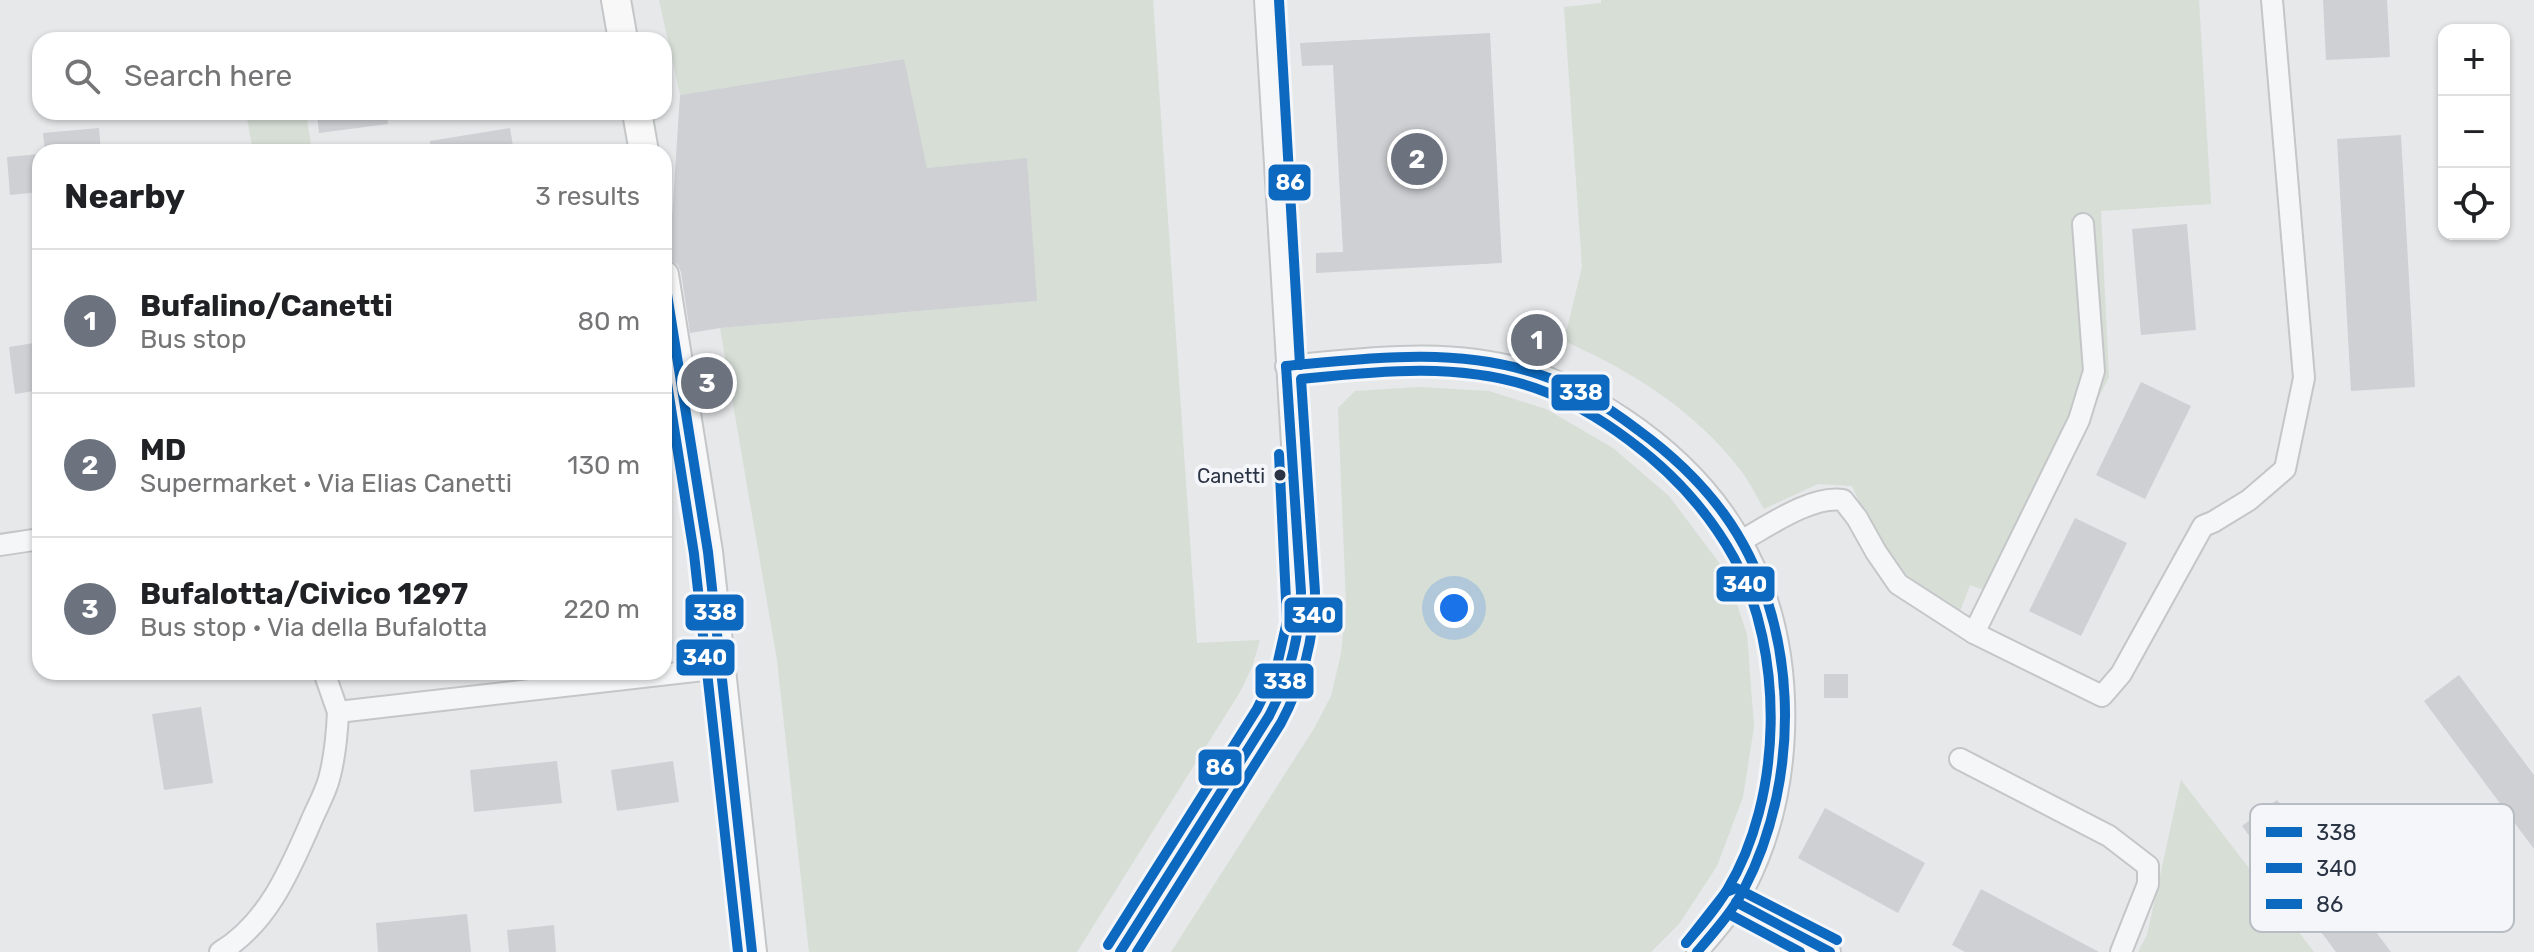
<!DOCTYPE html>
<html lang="en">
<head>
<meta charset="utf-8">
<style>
  body { margin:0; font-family:Rubik,sans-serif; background:#f6f6f6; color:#202124 }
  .controls { position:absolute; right:24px; top:24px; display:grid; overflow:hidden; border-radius:16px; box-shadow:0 2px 6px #0004 }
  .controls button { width:72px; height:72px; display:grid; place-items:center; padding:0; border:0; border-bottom:2px solid #e0e0e0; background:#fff; color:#202124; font:40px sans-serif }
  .you { position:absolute; left:1454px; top:608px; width:28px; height:28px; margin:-20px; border:6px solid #fff; border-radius:50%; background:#1a73e8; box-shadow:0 0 0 12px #1a73e833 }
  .badge { display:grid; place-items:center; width:52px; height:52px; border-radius:50%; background:#6c737f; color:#fff; font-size:26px; font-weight:700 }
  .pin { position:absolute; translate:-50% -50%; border:4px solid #fff; box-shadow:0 2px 8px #0006 }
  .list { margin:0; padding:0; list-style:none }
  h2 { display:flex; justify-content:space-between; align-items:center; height:104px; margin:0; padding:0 32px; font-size:34px }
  h2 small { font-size:26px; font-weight:400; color:#757577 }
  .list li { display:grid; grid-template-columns:52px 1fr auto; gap:24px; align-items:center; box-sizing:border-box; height:144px; padding:0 32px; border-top:2px solid #e0e0e0 }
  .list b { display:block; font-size:30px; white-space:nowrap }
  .list p { margin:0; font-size:26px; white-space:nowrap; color:#757577 }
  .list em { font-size:26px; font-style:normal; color:#757577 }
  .icon { flex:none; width:44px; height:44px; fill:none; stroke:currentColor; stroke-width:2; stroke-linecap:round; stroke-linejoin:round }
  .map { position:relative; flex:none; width:2534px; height:952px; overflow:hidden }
  .search { position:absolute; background:#fff; box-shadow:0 2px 6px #0004; left:32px; top:32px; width:640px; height:88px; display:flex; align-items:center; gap:20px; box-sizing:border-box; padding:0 28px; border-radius:24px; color:#757577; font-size:30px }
  .panel { position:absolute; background:#fff; box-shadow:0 2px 6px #0004; left:32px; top:144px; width:640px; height:536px; border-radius:24px }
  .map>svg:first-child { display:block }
  .green { fill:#d6ded6 }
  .building { fill:#ced0d3 }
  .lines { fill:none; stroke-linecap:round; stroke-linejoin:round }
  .street-casing { stroke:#c4c6c8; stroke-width:24 }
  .secondary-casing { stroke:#c4c6c8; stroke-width:32 }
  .street { stroke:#f5f6f7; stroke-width:20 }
  .secondary { stroke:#f8f8f8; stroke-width:28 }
  .bus-1-casing { stroke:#f4f6f9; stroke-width:16 }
  .bus-2-casing { stroke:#f4f6f9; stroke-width:16 }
  .bus-3-casing { stroke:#f4f6f9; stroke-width:16 }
  .bus-1 { stroke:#0c69bf; stroke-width:10 }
  .bus-2 { stroke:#0c69bf; stroke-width:10 }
  .bus-3 { stroke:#0c69bf; stroke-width:10 }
  .bus-dot { fill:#2b3445; stroke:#f4f6f9; stroke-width:3 }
  .labels { text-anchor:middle; stroke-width:8; stroke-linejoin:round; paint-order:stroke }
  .bus-label { font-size:20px; fill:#2b3445; stroke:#f4f6f9; text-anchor:end }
  .key { fill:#f4f6f9; stroke:#b8bcc3; stroke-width:2 }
  .key-label { font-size:22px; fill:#2b3445 }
  .line-badge { stroke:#f4f6f9; stroke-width:3 }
  .badge-label { font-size:22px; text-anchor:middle; font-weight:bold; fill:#fff }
</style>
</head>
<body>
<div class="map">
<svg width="2534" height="952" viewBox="0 0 2534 952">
  <rect width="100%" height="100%" fill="#e6e8ea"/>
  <g class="green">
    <path d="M659,0H1153L1197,643L1260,640L1252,667L1240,692L1077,952H809L777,660L720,328L1036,301L1027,159L927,168L903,59L680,95Z"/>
    <path d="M1601,0H2199L2211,204L2101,211L2109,377L1998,595L1970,585L1957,619L1893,578L1852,486L1818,484L1764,509C1757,497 1750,483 1742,472C1696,411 1632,371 1564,341L1582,267L1564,7L1601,3Z"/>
    <path d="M246,112H306L312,152H253Z"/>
    <path d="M1419,387L1489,391L1546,409L1613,448L1669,496L1726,572L1747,634L1754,727L1743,797L1717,866L1679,924L1651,952H1171L1315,727L1331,696L1341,654L1346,602L1338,408L1355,391Z"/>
    <path d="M2181,780L2314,952H2138L2147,935Z"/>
  </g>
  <g class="building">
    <path d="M2323,0H2387L2390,57L2326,60Z"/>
    <path d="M1490,33L1502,263L1316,273V253L1343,252L1333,65L1302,66L1300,43Z"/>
    <path d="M904,59L927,168L1027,158L1037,301L720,328L690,333L681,272L678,265L671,260L670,249L680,95Z"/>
    <path d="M317,112H387L388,124L319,133Z"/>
    <path d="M99,128L101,152H45L43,133Z"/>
    <path d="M510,128L514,152H431L430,141Z"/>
    <path d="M2401,135L2415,387L2351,391L2337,139Z"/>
    <path d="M40,154V192L10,195L7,157Z"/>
    <path d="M2187,224L2196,330L2141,335L2132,229Z"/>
    <path d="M40,342V390L15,394L9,347Z"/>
    <path d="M2141,382L2191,406L2145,499L2096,475Z"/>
    <path d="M2075,518L2127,543L2081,636L2029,611Z"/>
    <rect x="1824" y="674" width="24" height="24"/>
    <path d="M2459,675L2534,775V849L2424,701Z"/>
    <path d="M201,707L213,783L164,790L152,714Z"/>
    <path d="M557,761L562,803L474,812L470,770Z"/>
    <path d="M673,761L679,802L617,811L611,770Z"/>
    <path d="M2277,800L2391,952H2336L2242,826Z"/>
    <path d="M1825,808L1925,863L1898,913L1798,858Z"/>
    <path d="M1981,889L2099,952H1965L1952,945Z"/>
    <path d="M467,914L471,952H378L376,923Z"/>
    <path d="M554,925L556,952H509L507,930Z"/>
  </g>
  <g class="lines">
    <g class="street-casing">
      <g id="street">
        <path d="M1286,366C1370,358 1456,346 1538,374C1569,385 1597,401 1624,419C1735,493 1789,598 1784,732C1782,786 1769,841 1744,889C1732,912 1714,932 1697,952"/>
        <path d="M1741,541C1768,526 1812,495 1843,500L1857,518L1876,552L1898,584L1974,633L2102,696L2121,674L2203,526L2213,522L2249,500L2285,469L2304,378L2272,0"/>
        <path d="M0,545L40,539"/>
        <path d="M1974,633L2079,420L2094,371L2083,224"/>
        <path d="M324,672L338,712L721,668"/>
        <path d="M1960,759L2109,836L2148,866V884L2121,952"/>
        <path d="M1736,902L1830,952"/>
        <path d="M220,952C267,924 289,872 310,824C316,809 325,794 329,779C335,757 337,735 338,712"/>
        <path d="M1120,952L1269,716C1291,676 1302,637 1301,592L1265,0"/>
      </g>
    </g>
    <g class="secondary-casing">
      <g id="secondary">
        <path d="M616,0L623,40"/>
        <path d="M637,112L644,152"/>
        <path d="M664,275L708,552L752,952"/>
      </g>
    </g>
    <use href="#street" class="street"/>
    <use href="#secondary" class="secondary"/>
    <g class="bus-1-casing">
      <g id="bus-1">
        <path d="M664,275L708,552L752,952"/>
        <path d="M1286,366C1370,358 1456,347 1538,374C1574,386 1608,407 1638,430C1671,454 1700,481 1724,514C1800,619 1803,776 1744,889C1732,912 1714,932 1697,952"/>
        <path d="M1736,902L1830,952"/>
        <path d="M1120,952L1269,716C1290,676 1300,637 1301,592L1286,366"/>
      </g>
    </g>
    <g class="bus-2-casing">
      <g id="bus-2">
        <path d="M664,364L694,554L738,952"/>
        <path d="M1729,914L1800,952"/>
        <path d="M1137,952L1281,723C1303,682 1314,640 1315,592L1301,379C1379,371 1460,362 1535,388C1569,400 1601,419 1630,441C1673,473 1708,511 1734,558C1785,652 1783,798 1727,890C1716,909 1701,926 1686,943"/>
      </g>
    </g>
    <g class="bus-3-casing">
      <g id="bus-3">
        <path d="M1279,0L1300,365"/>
        <path d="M1686,943L1726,892L1736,888L1837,940"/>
        <path d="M1108,945L1257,709L1276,670L1287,621L1279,454"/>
      </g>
    </g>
    <use href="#bus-1" class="bus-1"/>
    <use href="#bus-2" class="bus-2"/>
    <use href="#bus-3" class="bus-3"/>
  </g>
  <circle class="bus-dot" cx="1280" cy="475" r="7"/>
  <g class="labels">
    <g class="bus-label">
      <text x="1265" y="483">Canetti</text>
    </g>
  </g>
  <rect x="2250" y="804" width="264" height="128" rx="12" class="key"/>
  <rect x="2266" y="827" width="36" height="10" fill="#0c69bf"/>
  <rect x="2266" y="863" width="36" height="10" fill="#0c69bf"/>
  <rect x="2266" y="899" width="36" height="10" fill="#0c69bf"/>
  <g class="key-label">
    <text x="2316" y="840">338</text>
    <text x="2316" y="876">340</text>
    <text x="2316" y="912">86</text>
  </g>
  <g class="line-badge">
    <rect x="1267" y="163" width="45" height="39" rx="8" fill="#0c69bf"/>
    <rect x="1550" y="373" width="61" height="39" rx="8" fill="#0c69bf"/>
    <rect x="1715" y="565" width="61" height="38" rx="8" fill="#0c69bf"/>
    <rect x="684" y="593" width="61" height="39" rx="8" fill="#0c69bf"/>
    <rect x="1283" y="596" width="61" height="38" rx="8" fill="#0c69bf"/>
    <rect x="675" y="638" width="61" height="39" rx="8" fill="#0c69bf"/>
    <rect x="1254" y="662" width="61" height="38" rx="8" fill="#0c69bf"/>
    <rect x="1197" y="748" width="46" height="39" rx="8" fill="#0c69bf"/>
  </g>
  <g class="badge-label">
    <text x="1290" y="190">86</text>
    <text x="1581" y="400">338</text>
    <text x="1745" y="592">340</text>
    <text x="715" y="620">338</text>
    <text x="1314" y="623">340</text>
    <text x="705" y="665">340</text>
    <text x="1285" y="689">338</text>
    <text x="1220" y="775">86</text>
  </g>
</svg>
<div class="controls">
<button>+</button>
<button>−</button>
<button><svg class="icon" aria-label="locate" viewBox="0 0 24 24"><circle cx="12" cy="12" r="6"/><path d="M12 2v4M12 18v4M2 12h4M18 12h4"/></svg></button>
</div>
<div class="you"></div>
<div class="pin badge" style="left:1537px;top:340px">1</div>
<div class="pin badge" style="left:1417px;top:159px">2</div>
<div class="pin badge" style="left:707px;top:383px">3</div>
<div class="search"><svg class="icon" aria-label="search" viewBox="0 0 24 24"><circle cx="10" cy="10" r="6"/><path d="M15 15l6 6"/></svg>Search here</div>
<section class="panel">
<h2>Nearby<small>3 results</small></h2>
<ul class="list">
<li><span class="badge">1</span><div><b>Bufalino/Canetti</b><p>Bus stop</p></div><em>80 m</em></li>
<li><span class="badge">2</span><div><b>MD</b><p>Supermarket · Via Elias Canetti</p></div><em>130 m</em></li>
<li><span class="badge">3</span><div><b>Bufalotta/Civico 1297</b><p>Bus stop · Via della Bufalotta</p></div><em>220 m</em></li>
</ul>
</section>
</div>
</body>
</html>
